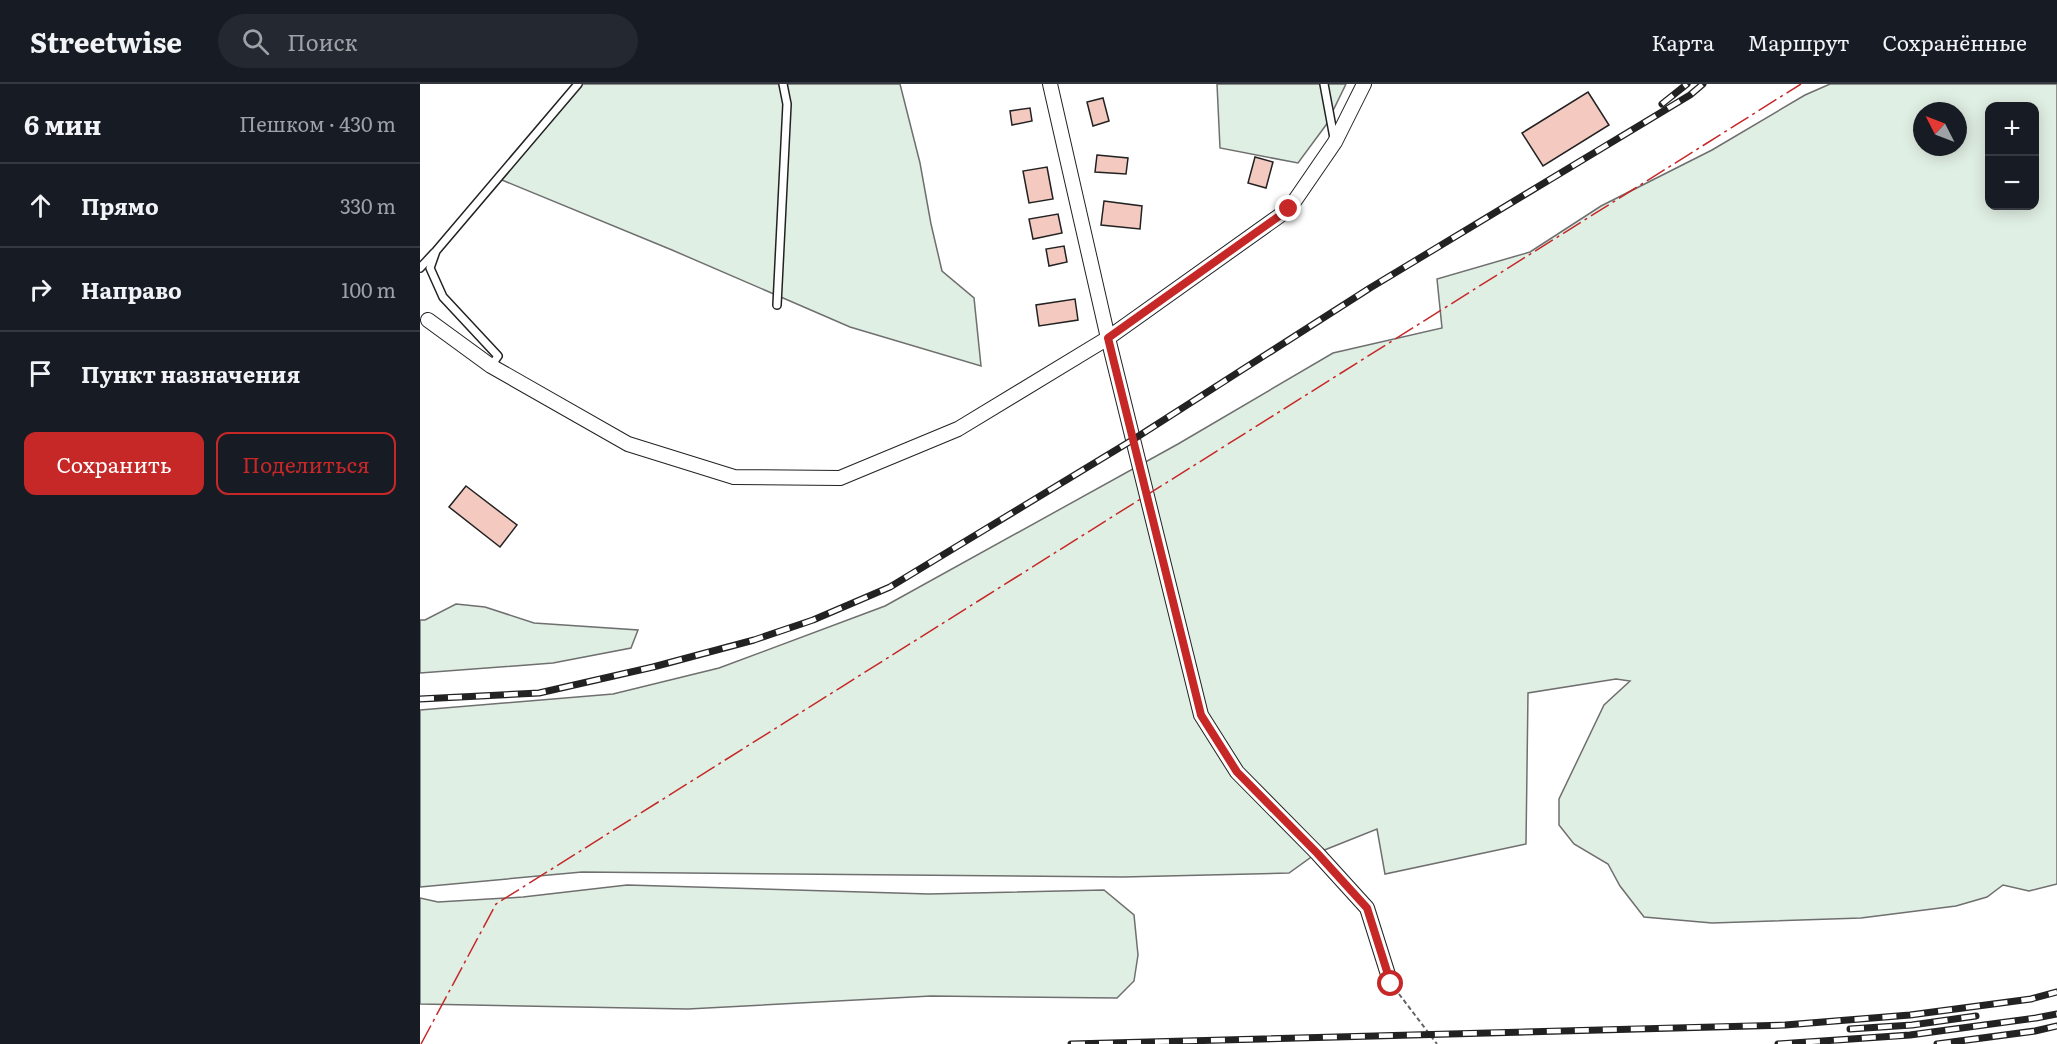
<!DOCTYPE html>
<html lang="ru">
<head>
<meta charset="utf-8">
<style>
  body { margin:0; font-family:Literata,serif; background:#242831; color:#f1f3f6 }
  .controls { position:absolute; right:18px; top:18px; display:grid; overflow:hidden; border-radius:12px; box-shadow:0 3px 15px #0003 }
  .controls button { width:54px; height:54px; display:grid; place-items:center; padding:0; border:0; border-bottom:2px solid #363941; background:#171b24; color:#f1f3f6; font:30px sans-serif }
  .compass { position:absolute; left:1493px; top:18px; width:54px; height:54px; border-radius:50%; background:#171b24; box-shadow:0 3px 15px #0003; rotate:312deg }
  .stop { position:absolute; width:18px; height:18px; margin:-14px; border:4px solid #c62828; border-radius:50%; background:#fff }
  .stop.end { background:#c62828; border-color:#fff; box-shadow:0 2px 6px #0008 }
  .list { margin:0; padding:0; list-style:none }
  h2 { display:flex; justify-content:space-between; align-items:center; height:78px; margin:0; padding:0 24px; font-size:26px }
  h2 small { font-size:20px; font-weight:400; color:#9ea1a6 }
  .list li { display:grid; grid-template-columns:39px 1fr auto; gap:18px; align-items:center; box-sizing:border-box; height:84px; padding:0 24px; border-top:2px solid #363941 }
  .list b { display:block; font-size:22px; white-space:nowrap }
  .list em { font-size:20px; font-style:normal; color:#9ea1a6 }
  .actions { display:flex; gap:12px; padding:18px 24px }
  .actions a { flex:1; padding:14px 0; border:2px solid #c62828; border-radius:12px; text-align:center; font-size:21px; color:#c62828 }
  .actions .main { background:#c62828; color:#fff }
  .icon { flex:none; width:33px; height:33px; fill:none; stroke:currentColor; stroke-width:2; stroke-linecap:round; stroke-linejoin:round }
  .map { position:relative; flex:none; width:1637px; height:960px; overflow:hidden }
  header { display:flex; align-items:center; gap:36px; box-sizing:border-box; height:84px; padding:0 30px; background:#171b24; border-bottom:2px solid #363941 }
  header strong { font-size:28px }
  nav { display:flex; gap:33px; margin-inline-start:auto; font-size:21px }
  .search { width:420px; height:54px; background:#242831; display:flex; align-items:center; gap:15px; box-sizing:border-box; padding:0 21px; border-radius:33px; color:#9ea1a6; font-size:22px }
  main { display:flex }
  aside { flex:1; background:#171b24 }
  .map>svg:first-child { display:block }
  .green { fill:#e0efe3; stroke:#6f6f6f; stroke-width:1.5; fill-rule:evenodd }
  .building { fill:#f3c9c0; stroke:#222; stroke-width:1.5 }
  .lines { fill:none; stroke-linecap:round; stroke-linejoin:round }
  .lane-casing { stroke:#222; stroke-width:10 }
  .street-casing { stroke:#222; stroke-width:16 }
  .path { stroke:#646464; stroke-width:2; stroke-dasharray:4.5 3; stroke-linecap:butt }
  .lane { stroke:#fff; stroke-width:7 }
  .street { stroke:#fff; stroke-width:14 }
  .rail-casing { stroke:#222; stroke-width:7 }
  .rail { stroke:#fff; stroke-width:4.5; stroke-dasharray:14; stroke-linecap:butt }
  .power { stroke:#c62828; stroke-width:1.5; stroke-dasharray:21 4.5 3 4.5; stroke-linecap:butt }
  .route { stroke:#c62828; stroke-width:8 }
</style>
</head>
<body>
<header>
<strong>Streetwise</strong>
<div class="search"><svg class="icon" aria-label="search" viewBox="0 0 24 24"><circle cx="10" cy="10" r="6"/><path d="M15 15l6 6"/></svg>Поиск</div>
<nav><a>Карта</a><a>Маршрут</a><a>Сохранённые</a></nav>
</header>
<main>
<aside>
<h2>6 мин<small>Пешком · 430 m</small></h2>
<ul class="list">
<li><svg class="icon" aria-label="ahead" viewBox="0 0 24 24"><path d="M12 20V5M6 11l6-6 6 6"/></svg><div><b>Прямо</b></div><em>330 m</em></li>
<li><svg class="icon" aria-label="right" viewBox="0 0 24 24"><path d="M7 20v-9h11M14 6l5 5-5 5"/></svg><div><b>Направо</b></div><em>100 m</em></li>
<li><svg class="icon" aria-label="arrive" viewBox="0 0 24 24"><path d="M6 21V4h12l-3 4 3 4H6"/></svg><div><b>Пункт назначения</b></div></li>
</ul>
<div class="actions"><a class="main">Сохранить</a><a>Поделиться</a></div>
</aside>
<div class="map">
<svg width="1637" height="960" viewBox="0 0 1637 960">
  <rect width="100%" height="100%" fill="#fff"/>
  <g class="green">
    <path d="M158,0H480L500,79L511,140L522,187L554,214L561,282L430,243L252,166L77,94Z"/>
    <path d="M797,0H926L906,41L878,79L800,64Z"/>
    <path d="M1410,0H1637V800L1609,807L1583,801L1567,813L1536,822L1441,834L1292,839L1224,833L1200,802L1188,780L1154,760L1139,741V715L1184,621L1210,597L1196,595L1108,609L1106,760L965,790L957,745L897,769L869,789L703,793L162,788L0,803V626L193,610L299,584L465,522L758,360L913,269L1022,244L1017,195L1110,168L1181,122L1292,66L1385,11ZM1570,22H1614V122H1570ZM1502,27H1538V63H1502Z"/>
    <path d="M36,520L65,523L114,539L218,546L211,564L133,579L0,589V536H5Z"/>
    <path d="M207,801L509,810L684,806L714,831L718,871L714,897L697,914L511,912L268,925L0,920V814L18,818L103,813Z"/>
  </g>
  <g class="building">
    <path d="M1168,8L1189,41L1123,82L1102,49Z"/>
    <path d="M683,14L689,37L673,42L667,18Z"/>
    <path d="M610,24L612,37L592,41L590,27Z"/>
    <path d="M677,71L708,74L706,90L675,88Z"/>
    <path d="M835,73L853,78L846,104L828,99Z"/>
    <path d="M627,83L633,115L609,119L603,87Z"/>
    <path d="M684,117L722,122L720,145L681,141Z"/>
    <path d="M638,130L642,149L613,155L609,135Z"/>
    <path d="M644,162L647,178L629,182L626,165Z"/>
    <path d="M655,215L658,236L619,242L616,221Z"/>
    <path d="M46,402L97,441L80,463L29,423Z"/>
  </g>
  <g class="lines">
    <g class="lane-casing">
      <g id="lane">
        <path d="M904,0L914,54"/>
        <path d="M0,184L14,169"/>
        <path d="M357,221L367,20L363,0"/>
        <path d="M71,282L78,272L23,213L10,184L16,167L158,0"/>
      </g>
    </g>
    <g class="street-casing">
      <g id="street">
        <path d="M630,0L688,254L781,631L817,688L897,769L947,824L971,900"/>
        <path d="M8,236L71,282L208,360L314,393L420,394L538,345L688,254L869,125L915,58L944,0"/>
      </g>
    </g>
    <path class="path" d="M979,910L1017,960"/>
    <use href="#lane" class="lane"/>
    <use href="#street" class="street"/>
    <g class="rail-casing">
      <g id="rail">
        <path d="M1242,20L1267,0"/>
        <path d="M0,615L119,609L233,583L334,556L393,536L470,503L714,355L950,204L1270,11L1283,0"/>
        <path d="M1430,945L1492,941L1556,932"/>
        <path d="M651,960L1365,941L1490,931L1611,915L1637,908"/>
        <path d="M1358,960L1490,951L1616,934L1637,930"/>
        <path d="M1517,960L1615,947L1637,942"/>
      </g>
    </g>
    <use href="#rail" class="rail"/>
    <path class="power" d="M1,960L76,820L1381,0"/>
  </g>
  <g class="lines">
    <path class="route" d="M869,125L688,254L781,631L817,688L897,769L947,824L971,900"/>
  </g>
</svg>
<div class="controls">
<button>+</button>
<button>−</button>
</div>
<svg class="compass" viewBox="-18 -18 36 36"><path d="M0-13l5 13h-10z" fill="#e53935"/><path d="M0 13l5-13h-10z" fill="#9ea1a6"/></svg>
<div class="stop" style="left:971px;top:900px"></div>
<div class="stop end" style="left:869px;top:125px"></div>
</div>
</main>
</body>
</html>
